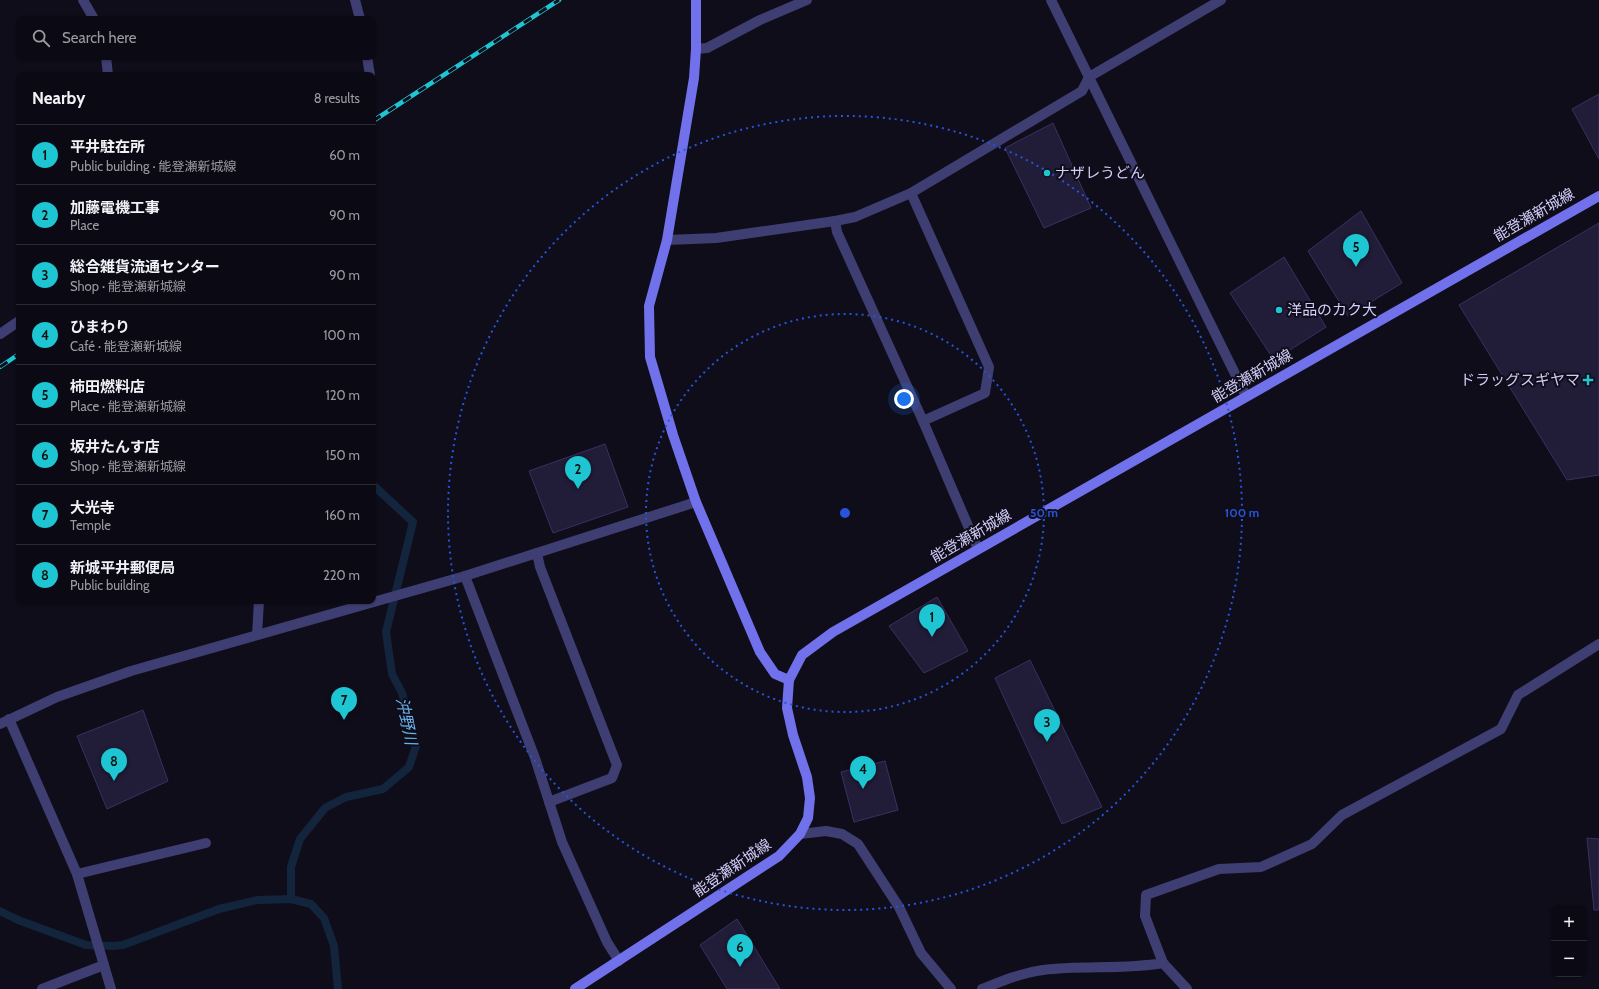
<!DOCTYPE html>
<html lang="en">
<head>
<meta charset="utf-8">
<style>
  body { margin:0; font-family:Cabin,"Noto Sans JP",sans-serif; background:#14131d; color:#f1f3f6 }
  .controls { position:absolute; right:12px; bottom:12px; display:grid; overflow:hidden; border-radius:8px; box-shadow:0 1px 3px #0004 }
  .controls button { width:36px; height:36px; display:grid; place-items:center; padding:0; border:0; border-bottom:1px solid #2b2b34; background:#0b0a14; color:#f1f3f6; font:20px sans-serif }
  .you { position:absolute; left:904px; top:399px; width:14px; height:14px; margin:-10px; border:3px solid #fff; border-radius:50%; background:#1a73e8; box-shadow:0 0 0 6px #1a73e833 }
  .badge { display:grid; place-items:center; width:26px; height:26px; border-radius:50%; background:#1ec6d3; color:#111; font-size:13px; font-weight:700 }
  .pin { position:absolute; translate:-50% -33px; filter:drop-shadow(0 1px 2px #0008) }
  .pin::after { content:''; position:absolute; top:21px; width:14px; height:12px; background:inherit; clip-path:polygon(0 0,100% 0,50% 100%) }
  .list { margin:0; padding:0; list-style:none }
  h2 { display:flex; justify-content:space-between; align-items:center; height:52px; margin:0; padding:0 16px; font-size:17px }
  h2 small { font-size:13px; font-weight:400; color:#9a9aa0 }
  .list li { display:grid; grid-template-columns:26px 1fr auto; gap:12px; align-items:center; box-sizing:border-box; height:60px; padding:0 16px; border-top:1px solid #2b2b34 }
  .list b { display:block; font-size:15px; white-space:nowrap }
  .list p { margin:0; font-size:13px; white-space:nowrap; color:#9a9aa0 }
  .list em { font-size:13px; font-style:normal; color:#9a9aa0 }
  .icon { flex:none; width:22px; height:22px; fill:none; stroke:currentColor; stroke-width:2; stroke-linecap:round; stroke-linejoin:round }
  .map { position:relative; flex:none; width:1599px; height:989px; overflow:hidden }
  .search { position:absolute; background:#0b0a14; box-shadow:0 1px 3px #0004; left:16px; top:16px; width:360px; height:44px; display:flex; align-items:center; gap:10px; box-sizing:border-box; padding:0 14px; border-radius:8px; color:#9a9aa0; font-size:15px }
  .panel { position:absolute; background:#0b0a14; box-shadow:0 1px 3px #0004; left:16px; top:72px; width:360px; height:532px; border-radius:8px }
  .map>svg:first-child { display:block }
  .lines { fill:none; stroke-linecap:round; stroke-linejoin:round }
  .stream { stroke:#13253d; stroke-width:8 }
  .building { fill:#211c38; stroke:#393161 }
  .street { stroke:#3f3e73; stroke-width:10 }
  .secondary { stroke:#7171eb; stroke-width:10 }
  .rail-casing { stroke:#1ec6d3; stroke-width:4.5 }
  .rail { stroke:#0f0d1a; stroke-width:3; stroke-dasharray:9; stroke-linecap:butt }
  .ring { fill:none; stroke:#2654da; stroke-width:2; stroke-dasharray:2 4 }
  .poi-dot { fill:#1ec6d3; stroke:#0f0d1a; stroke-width:1.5 }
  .labels { text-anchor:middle; stroke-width:4; stroke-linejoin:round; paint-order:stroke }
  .poi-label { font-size:15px; fill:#d1cdf8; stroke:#0f0d1a; text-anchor:start }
  .street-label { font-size:15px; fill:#d1cdf8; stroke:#0f0d1a }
  .water-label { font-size:16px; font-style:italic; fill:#69b2ea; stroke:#0f0d1a }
  .centre { fill:#2654da; stroke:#0f0d1a; stroke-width:2 }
  .ring-label { font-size:12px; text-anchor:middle; font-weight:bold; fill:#2654da; stroke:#0f0d1a; stroke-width:4; stroke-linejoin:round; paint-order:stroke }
</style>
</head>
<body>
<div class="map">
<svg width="1599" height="989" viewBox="0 0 1599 989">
  <rect width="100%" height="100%" fill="#0f0d1a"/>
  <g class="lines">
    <g class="stream">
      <path d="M291,899V867L300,839L325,808L346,797L383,789L409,767L416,746L402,693L392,674L386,632L413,522L373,485"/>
      <path d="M0,911L18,920L86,945L114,946L123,945L219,909L257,900L291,899L311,904L324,918L334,946L338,989"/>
    </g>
  </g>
  <g class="building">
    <path d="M1599,94V159L1572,109Z"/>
    <path d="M1053,123L1091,208L1044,228L1005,148Z"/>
    <path d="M1361,211L1402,283L1348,316L1308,251Z"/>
    <path d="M1599,223V475L1567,480L1459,305Z"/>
    <path d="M1284,257L1326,327L1274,360L1230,293Z"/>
    <path d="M605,444L628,507L553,533L529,471Z"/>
    <path d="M937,597L968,651L924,673L889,626Z"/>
    <path d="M1030,660L1102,807L1062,824L995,678Z"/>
    <path d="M143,710L168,781L107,809L77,736Z"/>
    <path d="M885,761L898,810L854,822L841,772Z"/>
    <path d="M1587,838L1599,839V910H1594Z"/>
    <path d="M737,919L780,989H727L700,945Z"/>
  </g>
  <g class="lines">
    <g class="street">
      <path d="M83,0L94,19"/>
      <path d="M355,0L360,19"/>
      <path d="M1051,0L1246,396"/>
      <path d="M696,49L707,48L760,20L807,0"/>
      <path d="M106,57L108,75"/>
      <path d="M367,57L370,75"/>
      <path d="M911,193L989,367L985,393L923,421"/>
      <path d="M835,221L837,232L923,421L978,549"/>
      <path d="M667,240L716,238L835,221L855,217L911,193L1082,91L1089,77L1221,0"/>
      <path d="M0,334L19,321"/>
      <path d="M537,553L540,567L617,765L612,778L549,802"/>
      <path d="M465,576L535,758L562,842L607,942L619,961"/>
      <path d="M257,635L259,601"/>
      <path d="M9,719L77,874L111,989"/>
      <path d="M0,724L57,697L131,671L465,576L696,502"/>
      <path d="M800,834L826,831L842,834L858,844L899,907L921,953L951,989"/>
      <path d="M77,874L206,843"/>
      <path d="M1163,963L1187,989"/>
      <path d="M42,989L104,965"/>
      <path d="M982,989C1002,981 1021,973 1043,970C1083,965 1123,970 1163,963L1145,916L1146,895L1219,869L1261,867L1312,844L1342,815L1501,729L1518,695L1599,644"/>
    </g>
    <g class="secondary">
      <path d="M696,0V49L694,78L667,240L649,306L650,357L673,435L696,502L760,652L775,674L789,680"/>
      <path d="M575,989L779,856L800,834L808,818L810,798L807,777L793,735L787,708L789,680L802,655L833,632L1599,196"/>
    </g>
    <g class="rail-casing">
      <g id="rail">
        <path d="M373,121L559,0"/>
        <path d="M0,367L19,354"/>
      </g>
    </g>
    <use href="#rail" class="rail"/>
  </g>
  <g class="ring">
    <circle cx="845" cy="513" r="199"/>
    <circle cx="845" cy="513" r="397"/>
  </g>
  <g class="poi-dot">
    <circle cx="1047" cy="173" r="4"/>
    <circle cx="1279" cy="310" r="4"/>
    <path d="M1586 374h4v4h4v4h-4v4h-4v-4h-4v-4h4z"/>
  </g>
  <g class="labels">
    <g class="poi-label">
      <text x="1055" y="178">ナザレうどん</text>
      <text x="1287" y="315">洋品のカク大</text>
      <text x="1580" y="385" text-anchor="end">ドラッグスギヤマ</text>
    </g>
    <g class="street-label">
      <text transform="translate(1534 215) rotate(-30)" y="5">能登瀬新城線</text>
      <text transform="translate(1252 376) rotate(-30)" y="5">能登瀬新城線</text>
      <text transform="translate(971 536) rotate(-30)" y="5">能登瀬新城線</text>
      <text transform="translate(732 868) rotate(-34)" y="5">能登瀬新城線</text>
    </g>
    <g class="water-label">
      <text transform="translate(407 721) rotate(78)" y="6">沖野川</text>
    </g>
  </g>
  <circle cx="845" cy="513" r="6" class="centre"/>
  <g class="ring-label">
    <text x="1044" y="517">50 m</text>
    <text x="1242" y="517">100 m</text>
  </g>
</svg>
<div class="controls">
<button>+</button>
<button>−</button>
</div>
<div class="you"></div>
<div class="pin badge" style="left:932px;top:637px">1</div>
<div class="pin badge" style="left:578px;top:489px">2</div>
<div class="pin badge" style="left:1047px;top:742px">3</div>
<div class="pin badge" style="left:863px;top:789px">4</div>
<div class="pin badge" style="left:1356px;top:267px">5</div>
<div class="pin badge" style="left:740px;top:967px">6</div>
<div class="pin badge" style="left:344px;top:720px">7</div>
<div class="pin badge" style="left:114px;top:781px">8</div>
<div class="search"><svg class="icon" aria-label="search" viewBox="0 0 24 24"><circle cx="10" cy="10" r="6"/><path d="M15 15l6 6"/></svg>Search here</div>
<section class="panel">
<h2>Nearby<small>8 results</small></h2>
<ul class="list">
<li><span class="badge">1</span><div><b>平井駐在所</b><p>Public building · 能登瀬新城線</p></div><em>60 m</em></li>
<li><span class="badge">2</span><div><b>加藤電機工事</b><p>Place</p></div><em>90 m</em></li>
<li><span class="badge">3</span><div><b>総合雑貨流通センター</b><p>Shop · 能登瀬新城線</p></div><em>90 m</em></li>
<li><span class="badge">4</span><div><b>ひまわり</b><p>Café · 能登瀬新城線</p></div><em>100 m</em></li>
<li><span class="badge">5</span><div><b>柿田燃料店</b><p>Place · 能登瀬新城線</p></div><em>120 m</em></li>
<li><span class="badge">6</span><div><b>坂井たんす店</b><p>Shop · 能登瀬新城線</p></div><em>150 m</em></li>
<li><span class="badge">7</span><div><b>大光寺</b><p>Temple</p></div><em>160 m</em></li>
<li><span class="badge">8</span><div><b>新城平井郵便局</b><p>Public building</p></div><em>220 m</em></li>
</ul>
</section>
</div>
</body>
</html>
